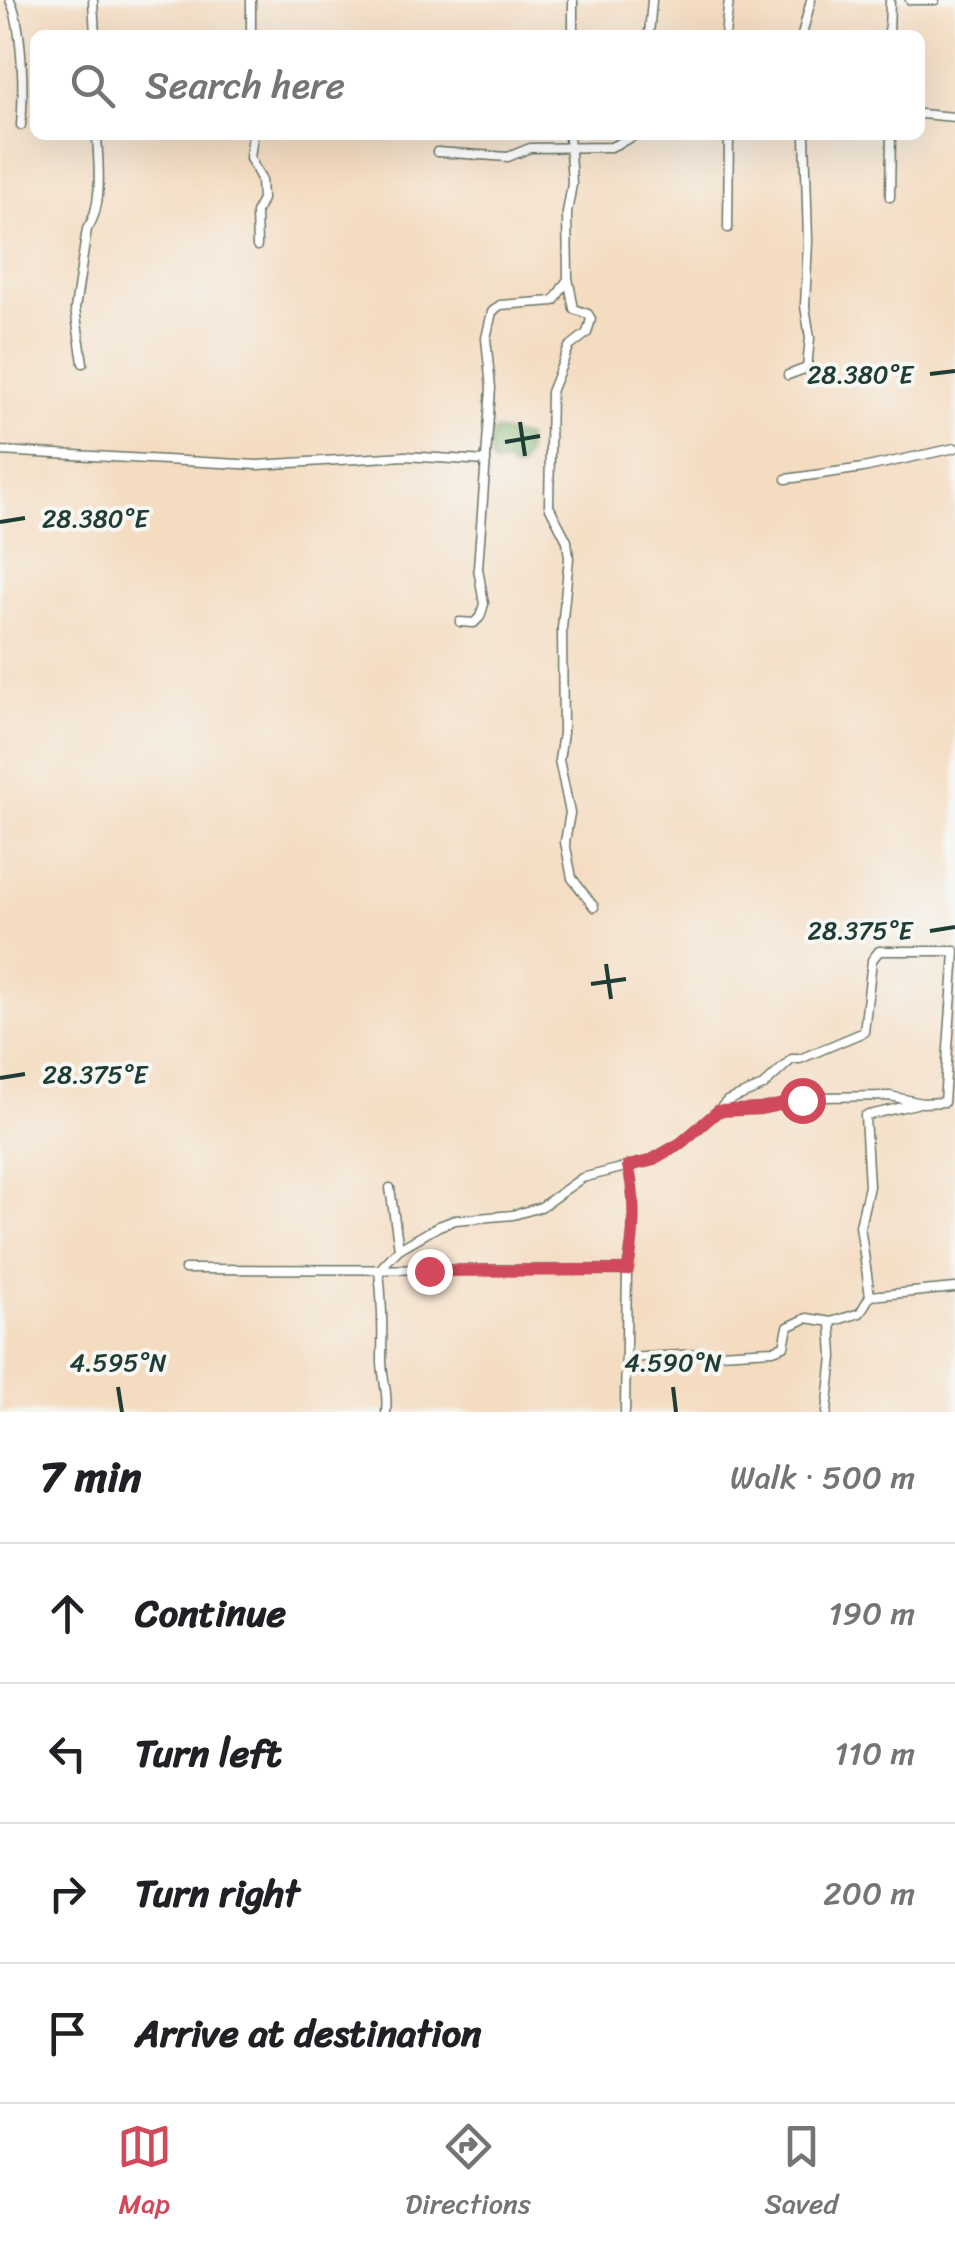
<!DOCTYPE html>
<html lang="en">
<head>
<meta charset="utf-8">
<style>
  body { margin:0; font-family:Sriracha,sans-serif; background:#f2f2f2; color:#202124 }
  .stop { position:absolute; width:30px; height:30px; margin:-22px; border:8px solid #d1495b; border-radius:50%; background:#fff }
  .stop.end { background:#d1495b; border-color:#fff; box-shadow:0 2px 10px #0008 }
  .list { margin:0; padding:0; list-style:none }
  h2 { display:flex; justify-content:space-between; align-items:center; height:130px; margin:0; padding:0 40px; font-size:42px }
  h2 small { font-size:32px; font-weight:400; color:#757577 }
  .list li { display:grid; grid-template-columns:65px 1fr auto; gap:30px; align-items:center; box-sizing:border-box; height:140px; padding:0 40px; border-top:2px solid #e0e0e0 }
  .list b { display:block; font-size:38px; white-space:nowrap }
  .list em { font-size:32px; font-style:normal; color:#757577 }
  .icon { flex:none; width:55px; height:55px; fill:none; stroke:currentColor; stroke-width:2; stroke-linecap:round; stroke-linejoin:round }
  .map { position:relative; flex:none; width:955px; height:1412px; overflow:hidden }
  .search { position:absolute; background:#fff; box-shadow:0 10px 40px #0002; left:30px; right:30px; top:30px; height:110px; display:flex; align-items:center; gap:25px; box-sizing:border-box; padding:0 35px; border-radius:15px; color:#757577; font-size:38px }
  .sheet { height:690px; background:#fff }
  nav { display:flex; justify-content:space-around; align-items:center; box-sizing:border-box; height:140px; border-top:2px solid #e0e0e0; background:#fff; font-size:28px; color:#757577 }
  nav a { display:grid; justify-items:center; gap:5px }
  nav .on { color:#d1495b }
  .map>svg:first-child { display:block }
  .forest { fill:#7fb36f; stroke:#4f7852; stroke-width:2.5 }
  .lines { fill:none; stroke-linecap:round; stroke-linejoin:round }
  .minor-casing { stroke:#6a7565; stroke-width:11 }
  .minor { stroke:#fff; stroke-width:8 }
  .route { stroke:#d1495b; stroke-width:12 }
  .ticks { fill:none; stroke:#1f3d34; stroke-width:4 }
  .ticks-label { font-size:25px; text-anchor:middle; fill:#1f3d34; stroke:#f6f6f2; stroke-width:8; stroke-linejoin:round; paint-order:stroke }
</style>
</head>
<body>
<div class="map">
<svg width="955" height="1412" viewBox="0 0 955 1412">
  <rect width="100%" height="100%" fill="#f6f6f2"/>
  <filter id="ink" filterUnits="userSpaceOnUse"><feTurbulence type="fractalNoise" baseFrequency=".01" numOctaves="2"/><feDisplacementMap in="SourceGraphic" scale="20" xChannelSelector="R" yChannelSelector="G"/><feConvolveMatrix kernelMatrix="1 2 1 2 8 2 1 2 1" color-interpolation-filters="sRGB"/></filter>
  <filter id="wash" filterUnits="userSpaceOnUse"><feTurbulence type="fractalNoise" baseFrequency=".0048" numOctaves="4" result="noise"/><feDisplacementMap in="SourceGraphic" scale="40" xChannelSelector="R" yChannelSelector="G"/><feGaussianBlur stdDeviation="2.25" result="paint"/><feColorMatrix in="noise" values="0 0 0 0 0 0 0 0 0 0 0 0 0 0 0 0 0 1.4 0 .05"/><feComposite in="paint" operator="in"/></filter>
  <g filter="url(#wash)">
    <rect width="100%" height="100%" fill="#f4dcc1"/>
    <path class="forest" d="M495,431L526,438L527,451L519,469H512L509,463L494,465C488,455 488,441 495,431Z"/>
  </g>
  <g filter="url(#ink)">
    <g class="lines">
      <g class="minor-casing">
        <g id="minor">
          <path d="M10,0C23,26 24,95 21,125"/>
          <path d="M93,0L95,35"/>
          <path d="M910,0H935"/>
          <path d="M251,35V0"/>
          <path d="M573,35V0"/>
          <path d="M649,35L652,0"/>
          <path d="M725,35L729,0"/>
          <path d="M802,35L811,0"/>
          <path d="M889,35L890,0"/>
          <path d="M920,114L955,117"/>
          <path d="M253,135L250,158L261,179L262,199L256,213L257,246"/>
          <path d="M569,135L572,184L567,213L568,278L574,309L588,314L591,319L587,333L569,347L551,392L549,506L567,541L569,558L562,628L563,733L559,760L570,813L565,842L572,878L594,907"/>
          <path d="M437,152L508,157L530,148L611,147L636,135"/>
          <path d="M890,197L891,135"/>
          <path d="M728,228L729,135"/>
          <path d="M83,363L75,309L87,229C104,206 98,162 97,135"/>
          <path d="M788,375L807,368L810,338L805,306L808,241L805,135"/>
          <path d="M0,451L258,465L405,456L486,461"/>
          <path d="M786,479L863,468L955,448"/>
          <path d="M460,622L474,623L480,617L484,604L478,568L491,388L486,338L492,312L500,305L554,301L566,282"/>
          <path d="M718,1111L727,1101L763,1086L792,1059H800L864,1032L872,960L879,951H955"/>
          <path d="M390,1188L399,1249"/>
          <path d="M185,1269L627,1270"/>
          <path d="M379,1270L399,1249L439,1226L455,1220L513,1215L541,1207L582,1178L649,1161L681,1143L718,1111L760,1109L819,1097L890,1096L922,1103L944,1102L955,953"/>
          <path d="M379,1270C382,1299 383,1328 382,1357C381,1376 389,1391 386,1412"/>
          <path d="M870,1296L860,1226L869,1186L865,1116L916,1104"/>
          <path d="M627,1358L773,1350L784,1346L788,1327L807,1318L831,1322L860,1313L870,1296L955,1288"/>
          <path d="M625,1412L627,1270C634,1238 637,1198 628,1166"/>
          <path d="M827,1412L833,1357L831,1322"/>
        </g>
      </g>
      <use href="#minor" class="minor"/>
    </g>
  </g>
  <g class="lines" filter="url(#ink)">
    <path class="route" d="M429,1271L628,1270C634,1237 636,1198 628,1166L650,1161L681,1143L718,1111L760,1109L802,1100"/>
  </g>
  <path class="ticks" d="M930,374L955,371M520,422L525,456M505,442L540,436M0,522L25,518M930,931L955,927M606,964L611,999M591,984L626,979M0,1078L25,1074M118,1387L122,1412M673,1387L676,1412"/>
  <g class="ticks-label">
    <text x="860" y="383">28.380°E</text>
    <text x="95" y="527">28.380°E</text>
    <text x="860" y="939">28.375°E</text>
    <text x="95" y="1083">28.375°E</text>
    <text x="118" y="1371">4.595°N</text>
    <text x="673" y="1371">4.590°N</text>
  </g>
</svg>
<div class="stop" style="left:802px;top:1100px"></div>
<div class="stop end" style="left:429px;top:1271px"></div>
<div class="search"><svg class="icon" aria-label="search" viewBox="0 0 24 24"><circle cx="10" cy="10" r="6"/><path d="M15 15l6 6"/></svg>Search here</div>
</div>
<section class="sheet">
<h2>7 min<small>Walk · 500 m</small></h2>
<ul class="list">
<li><svg class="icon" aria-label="ahead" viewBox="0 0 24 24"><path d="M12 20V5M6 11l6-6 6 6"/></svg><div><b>Continue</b></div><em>190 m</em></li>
<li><svg class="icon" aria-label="left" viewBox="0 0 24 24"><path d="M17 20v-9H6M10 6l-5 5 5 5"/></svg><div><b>Turn left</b></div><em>110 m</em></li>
<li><svg class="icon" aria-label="right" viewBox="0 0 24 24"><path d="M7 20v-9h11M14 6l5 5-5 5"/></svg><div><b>Turn right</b></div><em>200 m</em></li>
<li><svg class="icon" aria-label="arrive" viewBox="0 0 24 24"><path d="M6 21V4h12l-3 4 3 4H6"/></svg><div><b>Arrive at destination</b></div></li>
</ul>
</section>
<nav>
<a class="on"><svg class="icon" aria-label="map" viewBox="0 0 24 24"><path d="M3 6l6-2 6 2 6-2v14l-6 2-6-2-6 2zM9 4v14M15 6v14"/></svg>Map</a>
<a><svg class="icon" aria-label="directions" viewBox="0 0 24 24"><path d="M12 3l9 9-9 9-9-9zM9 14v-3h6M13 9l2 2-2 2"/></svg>Directions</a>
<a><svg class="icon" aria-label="saved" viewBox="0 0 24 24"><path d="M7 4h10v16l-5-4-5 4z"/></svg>Saved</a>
</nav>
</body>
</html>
